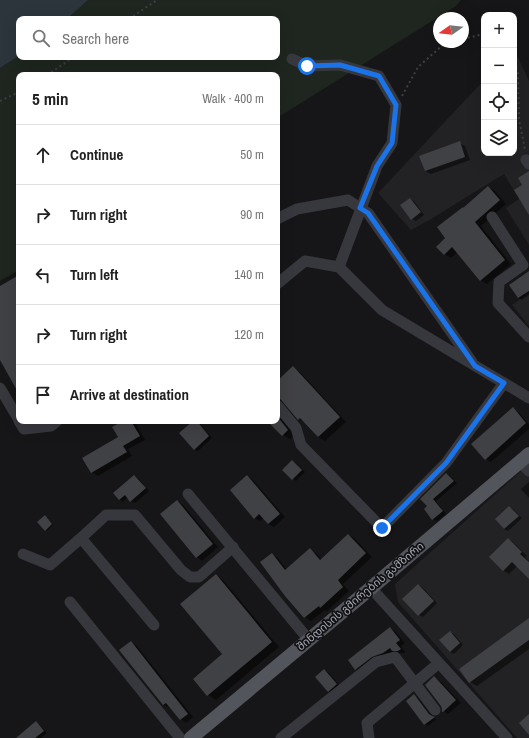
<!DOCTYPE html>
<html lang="en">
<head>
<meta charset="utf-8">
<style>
  body { margin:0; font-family:"Archivo Narrow","Noto Sans Georgian",sans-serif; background:#f6f6f6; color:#222 }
  .controls { position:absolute; right:12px; top:12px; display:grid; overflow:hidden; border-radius:8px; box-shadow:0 4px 16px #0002 }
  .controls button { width:36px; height:36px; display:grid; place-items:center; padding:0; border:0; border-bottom:1px solid #e0e0e0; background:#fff; color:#222; font:20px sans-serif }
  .compass { position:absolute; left:433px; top:12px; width:36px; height:36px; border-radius:50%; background:#fff; box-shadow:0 4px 16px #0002; rotate:256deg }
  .stop { position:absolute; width:12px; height:12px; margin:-9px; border:3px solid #1a73e8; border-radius:50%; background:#fff }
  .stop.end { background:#1a73e8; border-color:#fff; box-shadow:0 1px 4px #0008 }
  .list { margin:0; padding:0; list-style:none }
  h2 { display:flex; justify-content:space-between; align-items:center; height:52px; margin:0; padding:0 16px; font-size:17px }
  h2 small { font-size:13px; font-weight:400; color:#767676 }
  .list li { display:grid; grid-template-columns:26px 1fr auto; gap:12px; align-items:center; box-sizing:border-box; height:60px; padding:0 16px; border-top:1px solid #e0e0e0 }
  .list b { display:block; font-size:15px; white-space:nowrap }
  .list em { font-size:13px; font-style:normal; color:#767676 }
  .icon { flex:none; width:22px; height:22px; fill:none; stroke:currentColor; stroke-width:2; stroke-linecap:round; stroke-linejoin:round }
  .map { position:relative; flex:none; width:529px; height:738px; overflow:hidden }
  .search { position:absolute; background:#fff; box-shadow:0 4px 16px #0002; left:16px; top:16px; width:264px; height:44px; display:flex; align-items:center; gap:10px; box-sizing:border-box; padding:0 14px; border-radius:8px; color:#767676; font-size:15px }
  .panel { position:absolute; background:#fff; box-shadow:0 4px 16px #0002; left:16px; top:72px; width:264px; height:352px; border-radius:8px }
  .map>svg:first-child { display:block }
  .built { fill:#222225 }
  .green { fill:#1e261f }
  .water { fill:#2c353c }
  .shadow { fill:#0007 }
  .building { fill:#404145 }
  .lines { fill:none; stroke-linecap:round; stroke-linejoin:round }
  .path { stroke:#3d3f44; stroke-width:2; stroke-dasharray:2 3; stroke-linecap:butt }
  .minor { stroke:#37383d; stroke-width:11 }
  .major { stroke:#53555c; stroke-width:14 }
  .route { stroke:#1a73e8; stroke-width:5 }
  .labels { text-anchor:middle; stroke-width:3.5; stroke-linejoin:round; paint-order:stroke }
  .street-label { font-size:11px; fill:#a8adb8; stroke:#111113 }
</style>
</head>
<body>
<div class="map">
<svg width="529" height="738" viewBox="0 0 529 738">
  <rect width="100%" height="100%" fill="#161618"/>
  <g class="built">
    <path d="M514,49L529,81V245L506,208L519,199L504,174L431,219L411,230L378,193L484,80V153H514Z"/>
    <path d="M529,293V326L512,305Z"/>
    <path d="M529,464V738H517L398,602L395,584Z"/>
  </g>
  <path class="green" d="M88,0H461L456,6L277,118V75H19V270L0,281V68L19,56V57H277V19H67Z"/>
  <path class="water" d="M0,0H88L67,19H19V56L0,68Z"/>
  <g class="shadow">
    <path d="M459,143L465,146L470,160L431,174L425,171Z"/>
    <path d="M488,187L495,191L506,204L481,226L511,264L487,284L480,280L458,252L451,258L444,254L447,238L463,208H464Z"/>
    <path d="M410,199L414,201L424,215L416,221L412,219Z"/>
    <path d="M529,273V295L522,300L519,298L510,285Z"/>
    <path d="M293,368L300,372L346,422L325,441L318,437L306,423L299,419L285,402L280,403L277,410V382Z"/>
    <path d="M513,409L518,412L529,424V429L491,462L486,459Z"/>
    <path d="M277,411L295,434L290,439L283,435L269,421H277Z"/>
    <path d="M125,421H133L135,422L145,440L128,449L132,456L98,476L92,472L120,438Z"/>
    <path d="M194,421L199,422L212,438L198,451L194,449Z"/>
    <path d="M293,461L296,463L305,472L296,481L293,479Z"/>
    <path d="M447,474L450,476L457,483L436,501L446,514L437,521L433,519L428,507Z"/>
    <path d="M134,476L138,478L149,491L135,503L131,501L128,497L123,502L120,500L114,493Z"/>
    <path d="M247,476L252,479L285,517L274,527L268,524L263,518L260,521L254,518Z"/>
    <path d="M529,482V498L521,489Z"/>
    <path d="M177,501L183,505L218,547L202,561L197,557Z"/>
    <path d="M509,507L513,509L522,518L508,531L504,529L496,519Z"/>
    <path d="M47,517L53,525L47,531L46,530Z"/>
    <path d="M348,535L354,538L372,557L343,584L349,591L327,611L325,610L311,621L305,617L286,595L272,554L278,558L287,570L310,550L316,553L322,560Z"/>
    <path d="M508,539L513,542L527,556L525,557L529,561V578L517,566L509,574L504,571L490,557Z"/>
    <path d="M216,575L223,580L279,647L216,700L208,695L194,679L223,654Z"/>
    <path d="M418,585L422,587L437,603L423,617L419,615Z"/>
    <path d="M529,620V649L477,686L470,682Z"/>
    <path d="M390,628L395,631L405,643L401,646L405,652L404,653H398L394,651L389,655L361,672L356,669Z"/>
    <path d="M450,632L454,634L463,645L454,654L450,652Z"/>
    <path d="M131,642L137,646L193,717L186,723L181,719L171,707L170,708L164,705L121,650Z"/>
    <path d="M325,670L328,672L340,686L332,693L328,691Z"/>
    <path d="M434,678L440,681L461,703L448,714L443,711Z"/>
    <path d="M414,695L418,698L433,718L437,719L428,726L425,724Z"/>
    <path d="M36,723L39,725L47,733L41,738H17Z"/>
  </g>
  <g class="building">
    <path d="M460,141L465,157L425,171L419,156Z"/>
    <path d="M529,171V215L514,190L522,185L518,178Z"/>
    <path d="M488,186L500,200L475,222L505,260L480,281L452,247L444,255L436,247L445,238L437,227L463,207V208Z"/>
    <path d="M410,198L421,212L411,220L400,205Z"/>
    <path d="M529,271V291L518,298L509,285Z"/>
    <path d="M19,275V394L0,360V286Z"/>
    <path d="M293,366L340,417L318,437L300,418L298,420L282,401L280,399L277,398V381Z"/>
    <path d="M513,407L526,423L485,460L471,444Z"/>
    <path d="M277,416L288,430L282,436L267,421H277Z"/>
    <path d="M123,421H131L140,436L123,446L127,452L91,473L82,458L118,437L112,427Z"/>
    <path d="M193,421H197L209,436L194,450L179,433Z"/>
    <path d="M292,460L302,470L292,480L282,470Z"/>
    <path d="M446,473L454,481L433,499L443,511L432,520L424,509L427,506L420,499Z"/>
    <path d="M134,475L146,488L130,502L125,495L119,500L113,493Z"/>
    <path d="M247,475L280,514L268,524L259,514L254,519L230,490Z"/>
    <path d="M177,500L213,544L196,558L160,514Z"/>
    <path d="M509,506L519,516L504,529L495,519Z"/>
    <path d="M45,515L52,524L45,531L37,522Z"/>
    <path d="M348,534L366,553L338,580L343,587L320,608L319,606L304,618L285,596L260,562L272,553L285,570L310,548L320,560Z"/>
    <path d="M508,538L522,552L520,554L529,562V579L512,562L503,571L489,557Z"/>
    <path d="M216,574L272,642L207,696L193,679L222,654L180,604Z"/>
    <path d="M418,584L434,601L418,616L402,599Z"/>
    <path d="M529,618V640L469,683L459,669Z"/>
    <path d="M390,627L400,640L396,643L401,649L398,651H392L390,648L383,653L372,657L355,670L348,660Z"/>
    <path d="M450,631L460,643L450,652L439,640Z"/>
    <path d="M131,641L188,714L180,720L166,703L163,705L119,650Z"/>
    <path d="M324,669L337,684L328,692L315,677Z"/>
    <path d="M434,676L456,700L443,712H442V709L441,706L425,685Z"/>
    <path d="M414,694L429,714L432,716L435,717L424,725L406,701Z"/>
    <path d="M529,714V735L519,723Z"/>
    <path d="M36,721L44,731L35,738H16Z"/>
  </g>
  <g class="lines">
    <g class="path">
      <path d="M129,19L157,0"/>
      <path d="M463,39L484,34"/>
      <path d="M514,63L518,72L519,119L525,150"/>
      <path d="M47,75L74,57"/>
      <path d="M402,96L418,67L444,44L450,42"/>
      <path d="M0,101L19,92"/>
    </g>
    <g class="minor">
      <path d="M292,59L307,66L340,65L379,76L396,105L392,143L377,166L339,267"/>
      <path d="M526,160L529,164"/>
      <path d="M492,217L523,265L499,282L498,303L529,337"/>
      <path d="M277,219L297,209L348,200L368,213L472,362"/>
      <path d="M277,284L305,261L339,267L382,310L529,398"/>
      <path d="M0,388L19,420"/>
      <path d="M277,405L296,428L301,445L382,528L446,463L504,383"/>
      <path d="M19,421L24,429L51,426L57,421"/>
      <path d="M520,462L529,471"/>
      <path d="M188,494L309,640"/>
      <path d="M23,554L50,565L81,538"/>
      <path d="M371,588L507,738"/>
      <path d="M70,602L180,738"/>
      <path d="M154,625L81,538L106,515H135L181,570L190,577H199L233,547"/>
      <path d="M281,738L376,662L395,657L435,710"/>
      <path d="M369,738L367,723L439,663"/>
    </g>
    <path class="major" d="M191,738L371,588L529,454"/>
  </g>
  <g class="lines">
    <path class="route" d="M307,66L340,65L379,76L396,105L392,143L377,166L360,208L368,213L475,366L504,383L446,463L382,528"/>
  </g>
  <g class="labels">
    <g class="street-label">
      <text transform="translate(360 596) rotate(-40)" y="4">შინდისის გმირების გამზირი</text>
    </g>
  </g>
</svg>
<div class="controls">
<button>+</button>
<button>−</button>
<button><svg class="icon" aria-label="locate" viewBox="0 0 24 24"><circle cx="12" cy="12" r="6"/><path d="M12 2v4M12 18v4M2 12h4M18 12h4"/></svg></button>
<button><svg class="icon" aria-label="layers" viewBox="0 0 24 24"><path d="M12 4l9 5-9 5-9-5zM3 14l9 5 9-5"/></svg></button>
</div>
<svg class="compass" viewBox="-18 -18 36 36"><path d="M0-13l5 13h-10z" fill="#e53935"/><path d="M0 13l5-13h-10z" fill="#767676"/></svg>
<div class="stop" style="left:307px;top:66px"></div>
<div class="stop end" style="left:382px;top:528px"></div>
<div class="search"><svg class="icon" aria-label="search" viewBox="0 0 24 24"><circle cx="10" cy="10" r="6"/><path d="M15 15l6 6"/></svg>Search here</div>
<section class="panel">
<h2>5 min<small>Walk · 400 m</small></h2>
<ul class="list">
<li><svg class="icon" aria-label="ahead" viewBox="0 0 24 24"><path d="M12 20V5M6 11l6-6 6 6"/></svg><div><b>Continue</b></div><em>50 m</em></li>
<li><svg class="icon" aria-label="right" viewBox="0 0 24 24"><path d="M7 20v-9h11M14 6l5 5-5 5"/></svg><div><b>Turn right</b></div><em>90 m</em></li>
<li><svg class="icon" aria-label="left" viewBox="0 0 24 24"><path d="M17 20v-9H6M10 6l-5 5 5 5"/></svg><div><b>Turn left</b></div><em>140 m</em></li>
<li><svg class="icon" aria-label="right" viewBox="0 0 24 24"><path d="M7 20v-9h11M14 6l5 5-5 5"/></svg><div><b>Turn right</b></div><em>120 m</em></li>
<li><svg class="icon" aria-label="arrive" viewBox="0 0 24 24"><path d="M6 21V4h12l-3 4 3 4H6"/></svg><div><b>Arrive at destination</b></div></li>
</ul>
</section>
</div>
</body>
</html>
